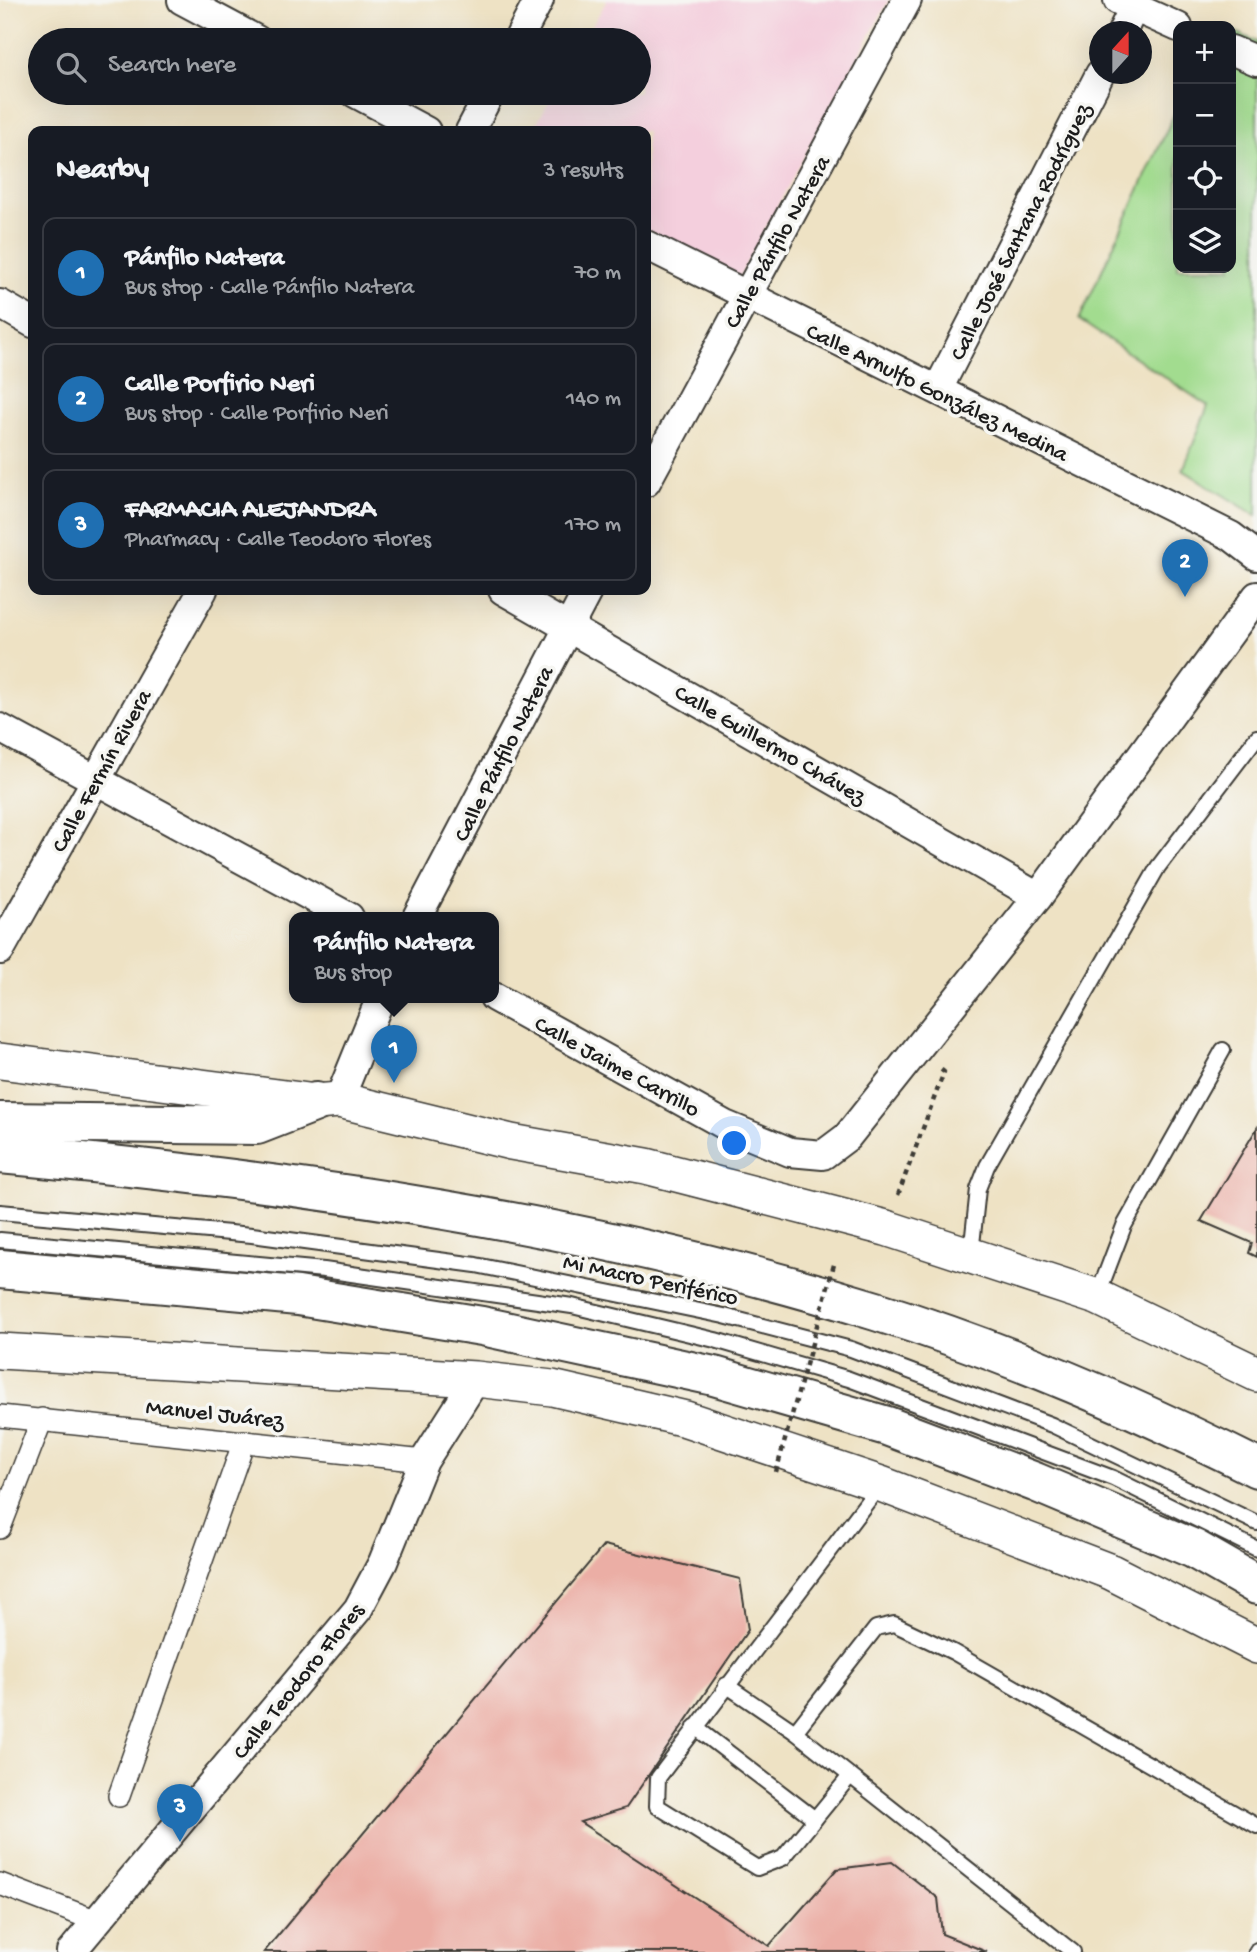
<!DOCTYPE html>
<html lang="en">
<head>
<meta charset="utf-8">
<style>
  body { margin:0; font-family:"Gochi Hand",sans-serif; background:#20242c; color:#f1f3f6 }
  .controls { position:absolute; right:21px; top:21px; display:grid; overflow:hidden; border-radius:14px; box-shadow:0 7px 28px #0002 }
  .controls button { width:63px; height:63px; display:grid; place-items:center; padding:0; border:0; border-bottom:2px solid #363941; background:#171b24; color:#f1f3f6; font:35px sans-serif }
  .compass { position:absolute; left:1089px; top:21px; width:63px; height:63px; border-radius:50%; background:#171b24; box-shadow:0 7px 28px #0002; rotate:21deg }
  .you { position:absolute; left:735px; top:1144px; width:24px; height:24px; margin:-18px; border:5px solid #fff; border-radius:50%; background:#1a73e8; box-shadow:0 0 0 10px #1a73e833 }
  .badge { display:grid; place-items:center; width:46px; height:46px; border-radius:50%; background:#1f6fb2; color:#fff; font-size:23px; font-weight:700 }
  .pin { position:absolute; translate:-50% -58px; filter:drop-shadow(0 2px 4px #0008) }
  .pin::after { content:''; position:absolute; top:37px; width:24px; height:21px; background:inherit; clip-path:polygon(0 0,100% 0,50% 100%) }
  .popup { position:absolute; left:289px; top:912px; width:210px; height:91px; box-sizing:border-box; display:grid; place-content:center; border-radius:14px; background:#171b24; filter:drop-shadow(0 2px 5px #0005); font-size:23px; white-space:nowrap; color:#9ea1a6 }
  .popup b { font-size:26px; color:#f1f3f6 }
  .popup::after { content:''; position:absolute; left:50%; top:100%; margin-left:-14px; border:14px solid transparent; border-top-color:#171b24 }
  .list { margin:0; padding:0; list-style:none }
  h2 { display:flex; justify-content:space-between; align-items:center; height:91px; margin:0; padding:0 28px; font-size:30px }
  h2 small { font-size:23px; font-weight:400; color:#9ea1a6 }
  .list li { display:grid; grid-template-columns:46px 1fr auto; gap:21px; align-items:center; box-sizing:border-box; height:112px; margin:0 14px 14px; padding:0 14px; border:2px solid #363941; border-radius:14px }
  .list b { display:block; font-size:26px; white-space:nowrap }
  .list p { margin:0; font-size:23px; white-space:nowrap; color:#9ea1a6 }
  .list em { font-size:23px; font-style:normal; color:#9ea1a6 }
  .icon { flex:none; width:38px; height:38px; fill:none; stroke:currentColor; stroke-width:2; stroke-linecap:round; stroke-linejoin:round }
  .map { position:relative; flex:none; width:1257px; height:1952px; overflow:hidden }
  .search { position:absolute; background:#171b24; box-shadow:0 7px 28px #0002; left:28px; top:28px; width:623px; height:77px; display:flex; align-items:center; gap:18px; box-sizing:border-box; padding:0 24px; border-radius:38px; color:#9ea1a6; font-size:26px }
  .panel { position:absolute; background:#171b24; box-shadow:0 7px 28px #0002; left:28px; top:126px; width:623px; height:469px; border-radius:14px }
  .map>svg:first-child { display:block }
  .built { fill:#f4cfdd }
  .green { fill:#a2dc8f; stroke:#5f7c56; stroke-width:2 }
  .building { fill:#ebaea5 }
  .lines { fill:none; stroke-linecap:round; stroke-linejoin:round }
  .service-casing { stroke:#3c3a35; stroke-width:18 }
  .pedestrian-casing { stroke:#3c3a35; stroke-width:24 }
  .minor-casing { stroke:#3c3a35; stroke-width:32 }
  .tertiary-casing { stroke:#3c3a35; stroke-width:38 }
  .trunk-casing { stroke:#3c3a35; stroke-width:42 }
  .path { stroke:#3c3a35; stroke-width:4.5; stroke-dasharray:5 5; stroke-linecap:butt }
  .service { stroke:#fff; stroke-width:14 }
  .pedestrian { stroke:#fff; stroke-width:21 }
  .minor { stroke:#fff; stroke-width:28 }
  .tertiary { stroke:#fff; stroke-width:35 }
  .trunk { stroke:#fff; stroke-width:38 }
  .path-bridge { stroke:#3c3a35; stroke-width:4.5; stroke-dasharray:5 5; stroke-linecap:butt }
  .labels { text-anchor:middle; stroke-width:7; stroke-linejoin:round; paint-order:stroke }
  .street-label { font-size:23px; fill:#1c1c1c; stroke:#f6f6f2 }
</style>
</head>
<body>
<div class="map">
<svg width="1257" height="1952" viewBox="0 0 1257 1952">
  <rect width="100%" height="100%" fill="#f6f6f2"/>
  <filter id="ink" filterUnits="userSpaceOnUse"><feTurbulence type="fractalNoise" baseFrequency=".0143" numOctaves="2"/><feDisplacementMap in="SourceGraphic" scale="14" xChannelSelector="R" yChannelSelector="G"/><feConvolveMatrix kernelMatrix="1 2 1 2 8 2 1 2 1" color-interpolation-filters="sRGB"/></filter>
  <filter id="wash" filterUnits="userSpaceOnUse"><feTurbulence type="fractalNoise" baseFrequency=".00686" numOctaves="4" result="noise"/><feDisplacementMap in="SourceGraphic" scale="28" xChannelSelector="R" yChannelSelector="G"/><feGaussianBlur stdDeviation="1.57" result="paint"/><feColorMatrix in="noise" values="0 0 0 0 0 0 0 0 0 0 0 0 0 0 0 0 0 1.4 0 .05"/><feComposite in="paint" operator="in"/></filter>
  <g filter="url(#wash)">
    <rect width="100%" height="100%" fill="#eee2c4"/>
    <path class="built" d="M607,0H889L738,279L646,230V131H532L554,93H639V40H584Z"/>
    <path class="green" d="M1231,30L1257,42V516L1183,470L1208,406L1079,320L1178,106V268H1231Z"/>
    <g id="blocks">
      <g class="building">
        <path d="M1257,1128V1257L1249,1253L1252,1243L1201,1221Z"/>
        <path d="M604,1545L740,1579L748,1630L626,1808L580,1822L769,1946L837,1869L892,1862L938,1898L942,1934L987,1952H264Z"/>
      </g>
    </g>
  </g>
  <g filter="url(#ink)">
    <use href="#blocks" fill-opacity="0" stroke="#3c3a35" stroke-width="2"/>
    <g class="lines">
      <g class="service-casing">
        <g id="service">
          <path d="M0,1212L252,1235L476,1265L724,1316L851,1349L1052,1425L1257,1523"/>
          <path d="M0,1240L324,1270L572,1306L715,1340L849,1379L1113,1478L1257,1549"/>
          <path d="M971,1254L978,1189L987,1166L1158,867L1257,737"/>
          <path d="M1097,1297L1124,1226L1223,1050"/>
          <path d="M726,1685L795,1732L1073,1952"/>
          <path d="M695,1727L815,1819"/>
          <path d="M795,1732L876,1628L894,1624L953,1652L1257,1826"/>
          <path d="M850,1776L783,1858L757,1868L657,1806L658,1778L880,1485"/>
          <path d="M1256,1952L1257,1950"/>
        </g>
      </g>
      <g class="pedestrian-casing">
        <g id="pedestrian">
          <path d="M0,1416L424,1461"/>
          <path d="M0,1528L42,1419"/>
          <path d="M119,1796L244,1441"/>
          <path d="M0,1884L97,1921"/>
        </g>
      </g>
      <g class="minor-casing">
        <g id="minor">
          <path d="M182,0L257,40"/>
          <path d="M1118,0L1178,27"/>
          <path d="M1122,32L1134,7"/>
          <path d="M518,40L539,0"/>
          <path d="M1231,50L1257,61"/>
          <path d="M355,93L426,131"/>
          <path d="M470,131L490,93"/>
          <path d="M646,245L1231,536L1257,556"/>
          <path d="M0,304L33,323"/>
          <path d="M938,389L1100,74"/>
          <path d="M646,482L907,0"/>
          <path d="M503,590L1038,897"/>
          <path d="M0,728L349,917"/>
          <path d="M417,917L588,590"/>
          <path d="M0,950L203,590"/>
          <path d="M494,997L725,1125L790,1152L823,1155L847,1137L1038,897L1257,596"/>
          <path d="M339,1100L381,997"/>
          <path d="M71,1952L358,1609L383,1562L424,1461L476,1379"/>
        </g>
      </g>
      <g class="tertiary-casing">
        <g id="tertiary">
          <path d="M0,1061L316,1102L339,1100L511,1142L646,1166L886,1228L1097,1297L1257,1374"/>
          <path d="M0,1351L476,1379L552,1388L686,1419L881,1484L1111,1572L1257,1646"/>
        </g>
      </g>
      <g class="trunk-casing">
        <g id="trunk">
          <path d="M0,1122L257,1125L316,1102"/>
          <path d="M0,1154C295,1181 592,1223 876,1311C1007,1352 1135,1407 1257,1468"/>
          <path d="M0,1269L298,1296L482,1326L714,1376L887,1426L1035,1482L1194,1549L1257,1585"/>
        </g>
      </g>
      <path class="path" d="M898,1195L944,1072L939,1068"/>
      <use href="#service" class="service"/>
      <use href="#pedestrian" class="pedestrian"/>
      <use href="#minor" class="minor"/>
      <use href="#tertiary" class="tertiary"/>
      <use href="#trunk" class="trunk"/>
      <path class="path-bridge" d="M776,1472L835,1261"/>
    </g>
  </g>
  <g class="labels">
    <g class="street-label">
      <text transform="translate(1019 231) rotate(-63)" y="8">Calle José Santana Rodríguez</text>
      <text transform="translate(776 241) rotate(-61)" y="8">Calle Pánfilo Natera</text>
      <text transform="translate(938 391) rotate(26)" y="8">Calle Arnulfo González Medina</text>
      <text transform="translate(771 743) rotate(30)" y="8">Calle Guillermo Chávez</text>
      <text transform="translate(502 753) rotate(-63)" y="8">Calle Pánfilo Natera</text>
      <text transform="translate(100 770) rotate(-61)" y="8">Calle Fermín Rivera</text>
      <text transform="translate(618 1065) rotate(29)" y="8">Calle Jaime Carrillo</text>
      <text transform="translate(651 1278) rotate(12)" y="8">Mi Macro Periférico</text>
      <text transform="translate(215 1412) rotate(6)" y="8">Manuel Juárez</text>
      <text transform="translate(297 1680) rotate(-51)" y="8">Calle Teodoro Flores</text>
    </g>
  </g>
</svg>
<div class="controls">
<button>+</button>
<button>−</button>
<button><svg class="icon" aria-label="locate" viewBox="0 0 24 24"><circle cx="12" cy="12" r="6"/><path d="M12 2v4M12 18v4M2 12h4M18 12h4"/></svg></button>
<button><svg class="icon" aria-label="layers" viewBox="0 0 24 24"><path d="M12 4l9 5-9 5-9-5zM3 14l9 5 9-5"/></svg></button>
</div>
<svg class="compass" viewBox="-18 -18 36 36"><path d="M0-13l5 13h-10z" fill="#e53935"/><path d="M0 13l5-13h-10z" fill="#9ea1a6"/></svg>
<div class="you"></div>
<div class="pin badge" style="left:394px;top:1083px">1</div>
<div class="popup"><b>Pánfilo Natera</b>Bus stop</div>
<div class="pin badge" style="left:1185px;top:597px">2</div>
<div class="pin badge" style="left:180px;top:1842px">3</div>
<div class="search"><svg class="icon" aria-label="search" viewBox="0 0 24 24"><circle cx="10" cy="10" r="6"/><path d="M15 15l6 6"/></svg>Search here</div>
<section class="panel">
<h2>Nearby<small>3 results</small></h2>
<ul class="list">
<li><span class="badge">1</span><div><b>Pánfilo Natera</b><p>Bus stop · Calle Pánfilo Natera</p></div><em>70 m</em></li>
<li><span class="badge">2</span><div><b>Calle Porfirio Neri</b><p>Bus stop · Calle Porfirio Neri</p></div><em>140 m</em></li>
<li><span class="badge">3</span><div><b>FARMACIA ALEJANDRA</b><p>Pharmacy · Calle Teodoro Flores</p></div><em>170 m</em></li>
</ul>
</section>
</div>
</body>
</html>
